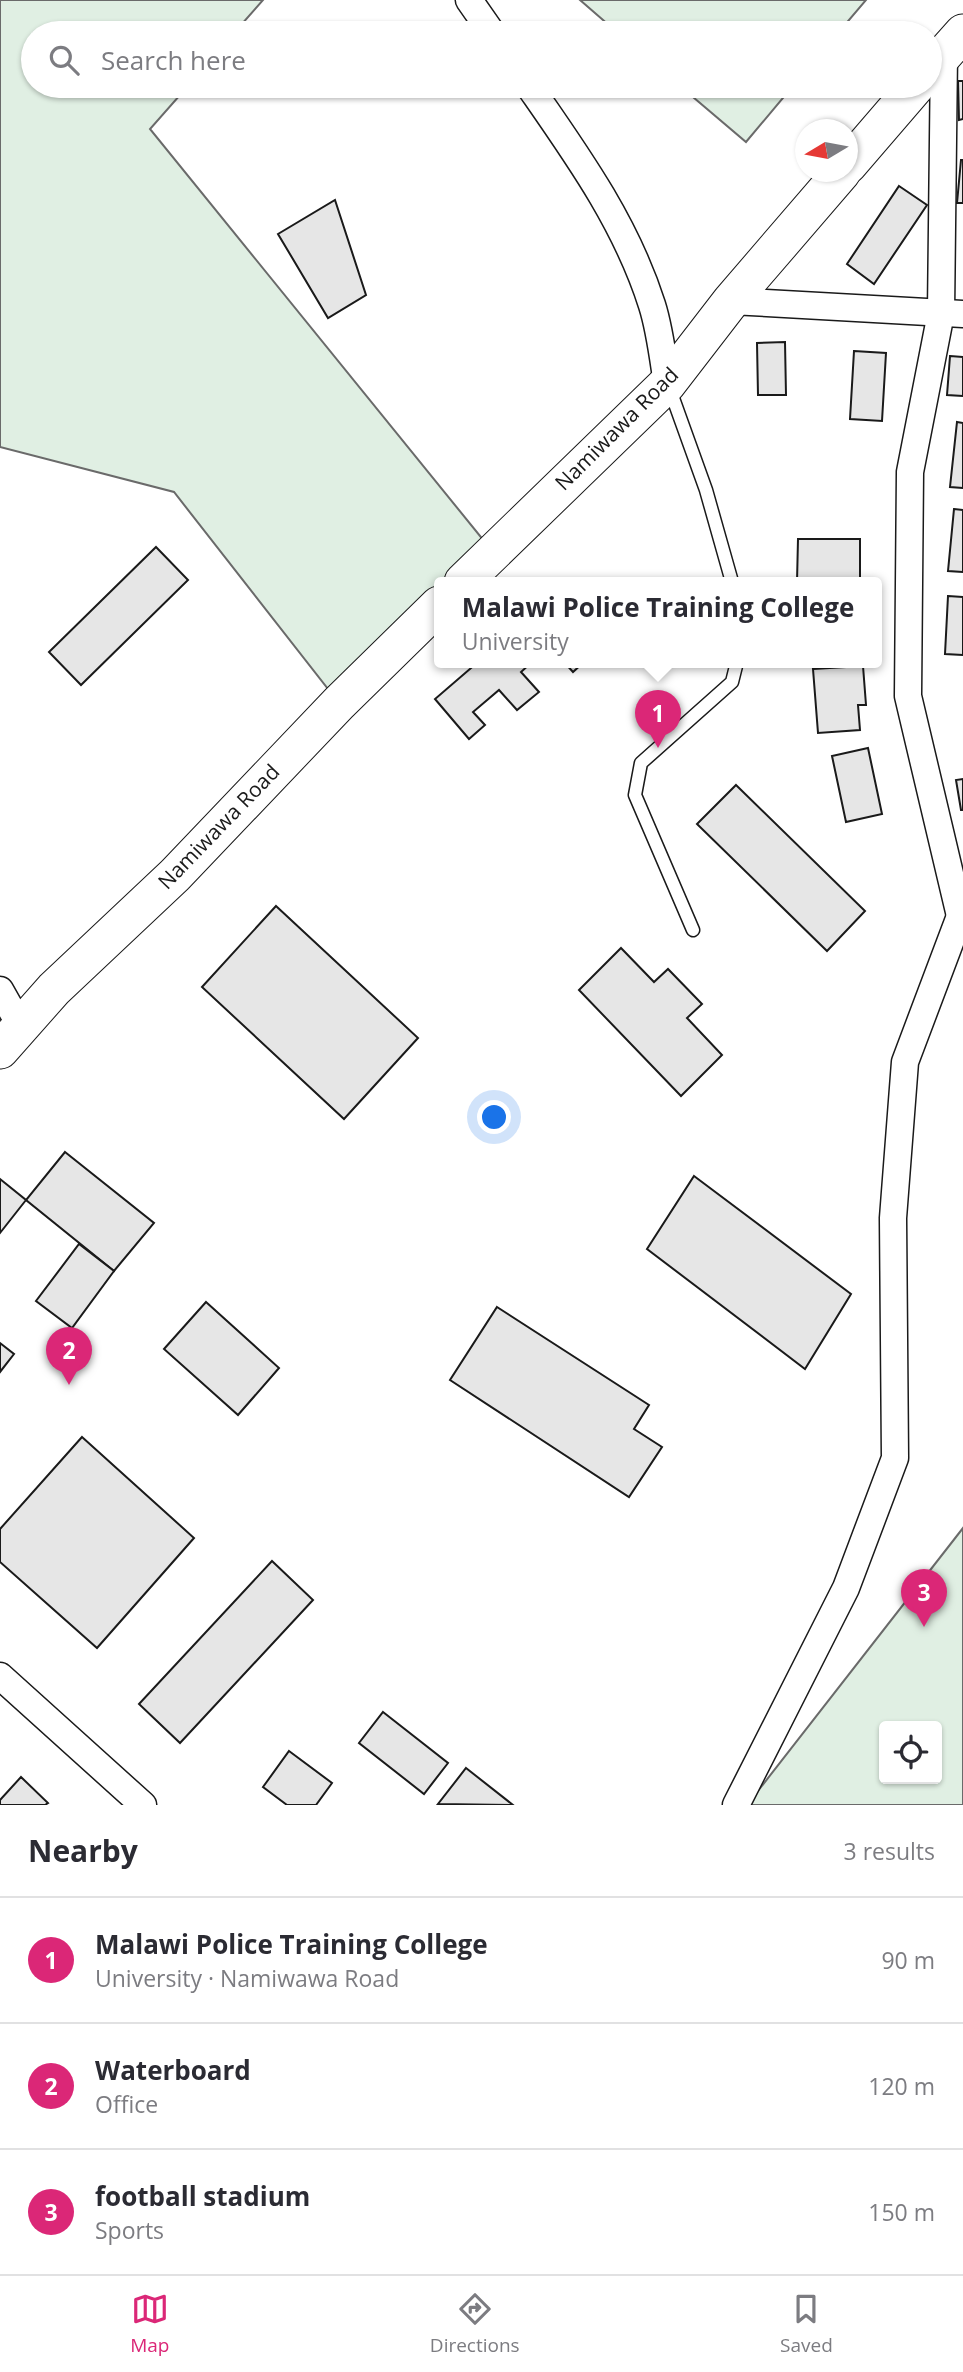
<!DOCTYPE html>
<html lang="en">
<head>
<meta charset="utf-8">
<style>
  body { margin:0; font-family:"Open Sans",sans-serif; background:#f7f7f7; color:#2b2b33 }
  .controls { position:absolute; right:21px; bottom:21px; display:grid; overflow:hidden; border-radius:7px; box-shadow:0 2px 5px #0004 }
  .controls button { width:63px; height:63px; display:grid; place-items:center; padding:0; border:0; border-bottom:2px solid #e1e1e2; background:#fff; color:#2b2b33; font:35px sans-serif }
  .compass { position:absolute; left:795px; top:119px; width:63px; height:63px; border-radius:50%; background:#fff; box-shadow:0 2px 5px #0004; rotate:260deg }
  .you { position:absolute; left:495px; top:1118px; width:24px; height:24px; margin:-18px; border:5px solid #fff; border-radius:50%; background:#1a73e8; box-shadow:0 0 0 10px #1a73e833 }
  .badge { display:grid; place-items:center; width:46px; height:46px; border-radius:50%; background:#db2777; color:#fff; font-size:23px; font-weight:700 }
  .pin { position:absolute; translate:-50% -58px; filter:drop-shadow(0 2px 4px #0008) }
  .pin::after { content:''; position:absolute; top:37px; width:24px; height:21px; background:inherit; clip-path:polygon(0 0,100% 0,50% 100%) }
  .popup { position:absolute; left:434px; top:577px; width:448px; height:91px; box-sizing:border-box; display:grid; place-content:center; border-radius:7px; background:#fff; filter:drop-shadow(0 2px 5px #0005); font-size:23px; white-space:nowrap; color:#7c7c81 }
  .popup b { font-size:26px; color:#2b2b33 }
  .popup::after { content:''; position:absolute; left:50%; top:100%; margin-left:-14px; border:14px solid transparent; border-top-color:#fff }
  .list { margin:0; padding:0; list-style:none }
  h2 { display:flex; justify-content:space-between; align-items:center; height:91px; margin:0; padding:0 28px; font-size:30px }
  h2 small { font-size:23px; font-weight:400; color:#7c7c81 }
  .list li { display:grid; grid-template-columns:46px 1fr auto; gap:21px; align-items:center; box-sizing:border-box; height:126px; padding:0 28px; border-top:2px solid #e1e1e2 }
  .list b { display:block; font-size:26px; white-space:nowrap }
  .list p { margin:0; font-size:23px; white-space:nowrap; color:#7c7c81 }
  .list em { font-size:23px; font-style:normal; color:#7c7c81 }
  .icon { flex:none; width:38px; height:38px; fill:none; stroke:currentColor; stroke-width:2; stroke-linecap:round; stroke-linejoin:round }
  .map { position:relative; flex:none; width:963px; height:1805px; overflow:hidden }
  .search { position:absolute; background:#fff; box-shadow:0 2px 5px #0004; left:21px; right:21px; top:21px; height:77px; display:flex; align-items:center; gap:18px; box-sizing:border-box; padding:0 24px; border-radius:38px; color:#7c7c81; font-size:26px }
  .sheet { height:469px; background:#fff }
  nav { display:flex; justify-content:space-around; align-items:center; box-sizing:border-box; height:98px; border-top:2px solid #e1e1e2; background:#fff; font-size:19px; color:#7c7c81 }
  nav a { display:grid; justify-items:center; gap:4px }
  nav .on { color:#db2777 }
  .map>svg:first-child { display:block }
  .green { fill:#e0efe3; stroke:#6a6a6a; stroke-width:2; fill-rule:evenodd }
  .building { fill:#e6e6e6; stroke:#1a1a1a; stroke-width:2 }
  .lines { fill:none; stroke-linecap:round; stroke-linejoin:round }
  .lane-casing { stroke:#1a1a1a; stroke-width:15 }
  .street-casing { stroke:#1a1a1a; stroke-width:29 }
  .secondary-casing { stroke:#1a1a1a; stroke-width:39 }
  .lane { stroke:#fff; stroke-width:12 }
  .street { stroke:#fff; stroke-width:26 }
  .secondary { stroke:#fff; stroke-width:37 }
  .labels { text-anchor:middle; stroke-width:5; stroke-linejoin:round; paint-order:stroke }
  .street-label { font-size:21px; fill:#1a1a1a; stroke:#fff }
</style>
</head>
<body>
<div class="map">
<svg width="963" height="1805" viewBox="0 0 963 1805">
  <rect width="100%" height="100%" fill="#fff"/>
  <g class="green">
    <path d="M0,0H263L234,33H33V86H188L150,129L493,552L463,582H439V605L339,703L174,492L0,447Z"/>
    <path d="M580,0H866L838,33H618Z"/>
    <path d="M680,86H793L746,142Z"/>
    <path d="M963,1528V1805H747ZM884,1726H937V1779H884Z"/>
  </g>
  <g class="building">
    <path d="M958,81H963V119L959,120Z"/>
    <path d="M961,160H963V203H957Z"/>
    <path d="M899,186L927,205L874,284L847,264Z"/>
    <path d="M335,200L366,295L328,318L278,234Z"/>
    <path d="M785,342L786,395H758L757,343Z"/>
    <path d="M854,351L886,353L882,421L850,419Z"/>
    <path d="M950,356L963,357V396L947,395Z"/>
    <path d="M957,422L963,423V488L950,487Z"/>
    <path d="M954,509L963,510V572L948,571Z"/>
    <path d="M798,539H860V582H797Z"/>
    <path d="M156,547L188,580L81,685L49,652Z"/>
    <path d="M948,596L963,597V655L945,654Z"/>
    <path d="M478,662H532L521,672L539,692L517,710L499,690L473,712L485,725L469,739L435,699Z"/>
    <path d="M564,662H584L573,672Z"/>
    <path d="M863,666L866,705H858L860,730L818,733L813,669Z"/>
    <path d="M868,748L882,814L846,822L832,756Z"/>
    <path d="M963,779V810H961L956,780Z"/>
    <path d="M736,785L865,911L827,951L697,824Z"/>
    <path d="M276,906L418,1038L344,1119L202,987Z"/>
    <path d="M621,948L654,982L668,969L702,1004L687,1018L722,1055L681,1096L579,990Z"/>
    <path d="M65,1152L154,1223L114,1271L26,1200Z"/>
    <path d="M694,1176L851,1294L805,1369L647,1249Z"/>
    <path d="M0,1179L26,1200L0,1233Z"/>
    <path d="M79,1244L114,1271L72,1328L36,1301Z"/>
    <path d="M206,1302L279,1368L238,1415L164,1349Z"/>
    <path d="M497,1307L649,1405L634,1429L662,1447L629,1497L450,1380Z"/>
    <path d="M0,1343L14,1354L0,1372Z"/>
    <path d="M82,1437L194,1538L97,1648L0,1562V1529Z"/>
    <path d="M272,1561L313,1600L180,1743L139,1704Z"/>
    <path d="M383,1712L448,1763L424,1794L359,1743Z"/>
    <path d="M289,1751L332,1783L316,1805H287L263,1787Z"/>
    <path d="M466,1768L513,1805L438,1804Z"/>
    <path d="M21,1777L48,1803L45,1805H0V1800Z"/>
  </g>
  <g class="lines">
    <g class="lane-casing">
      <g id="lane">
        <path d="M669,387L706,490L732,582"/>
        <path d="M693,930L635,795L641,763L732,682L737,662"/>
      </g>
    </g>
    <g class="street-casing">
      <g id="street">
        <path d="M469,0L492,33"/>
        <path d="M944,53L941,313L910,472L908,696L960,916"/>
        <path d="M529,86C577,155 626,223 652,305C660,330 663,358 667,384"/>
        <path d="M731,301L963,314"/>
        <path d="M0,990L21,1027"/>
        <path d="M0,1676L143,1805"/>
        <path d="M736,1805L846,1588L895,1458L893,1218L905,1062L960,916L963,913"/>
      </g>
    </g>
    <g class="secondary-casing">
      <g id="secondary">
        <path d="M930,70L963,33"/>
        <path d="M848,165L916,86"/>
        <path d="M463,582L667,384L731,301L842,172"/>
        <path d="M0,1050L54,989L175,875L339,703L439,605"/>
      </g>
    </g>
    <use href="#lane" class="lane"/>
    <use href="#street" class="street"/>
    <use href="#secondary" class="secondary"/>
  </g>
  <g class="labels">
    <g class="street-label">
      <text transform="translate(617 429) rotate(-45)" y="7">Namiwawa Road</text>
      <text transform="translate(219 827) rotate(-46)" y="7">Namiwawa Road</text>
    </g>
  </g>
</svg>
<div class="controls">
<button><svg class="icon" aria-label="locate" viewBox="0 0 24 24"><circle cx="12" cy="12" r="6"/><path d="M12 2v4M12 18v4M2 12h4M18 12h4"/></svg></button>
</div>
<svg class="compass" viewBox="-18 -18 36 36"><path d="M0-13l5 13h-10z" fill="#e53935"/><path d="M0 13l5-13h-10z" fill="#7c7c81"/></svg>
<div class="you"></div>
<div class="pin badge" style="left:658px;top:748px">1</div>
<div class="popup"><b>Malawi Police Training College</b>University</div>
<div class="pin badge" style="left:69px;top:1385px">2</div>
<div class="pin badge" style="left:924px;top:1627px">3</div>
<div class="search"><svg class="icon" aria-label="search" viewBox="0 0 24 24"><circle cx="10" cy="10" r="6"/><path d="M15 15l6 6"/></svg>Search here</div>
</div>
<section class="sheet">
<h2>Nearby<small>3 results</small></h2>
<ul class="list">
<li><span class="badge">1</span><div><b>Malawi Police Training College</b><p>University · Namiwawa Road</p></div><em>90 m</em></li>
<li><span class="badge">2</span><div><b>Waterboard</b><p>Office</p></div><em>120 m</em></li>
<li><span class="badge">3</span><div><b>football stadium</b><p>Sports</p></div><em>150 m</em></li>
</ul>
</section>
<nav>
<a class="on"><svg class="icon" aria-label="map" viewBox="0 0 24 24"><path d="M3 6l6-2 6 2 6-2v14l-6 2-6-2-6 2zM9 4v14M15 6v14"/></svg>Map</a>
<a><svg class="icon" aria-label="directions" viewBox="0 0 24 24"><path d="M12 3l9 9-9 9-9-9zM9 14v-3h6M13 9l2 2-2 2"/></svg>Directions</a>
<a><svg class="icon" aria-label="saved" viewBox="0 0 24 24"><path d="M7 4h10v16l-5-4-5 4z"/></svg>Saved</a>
</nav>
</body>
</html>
